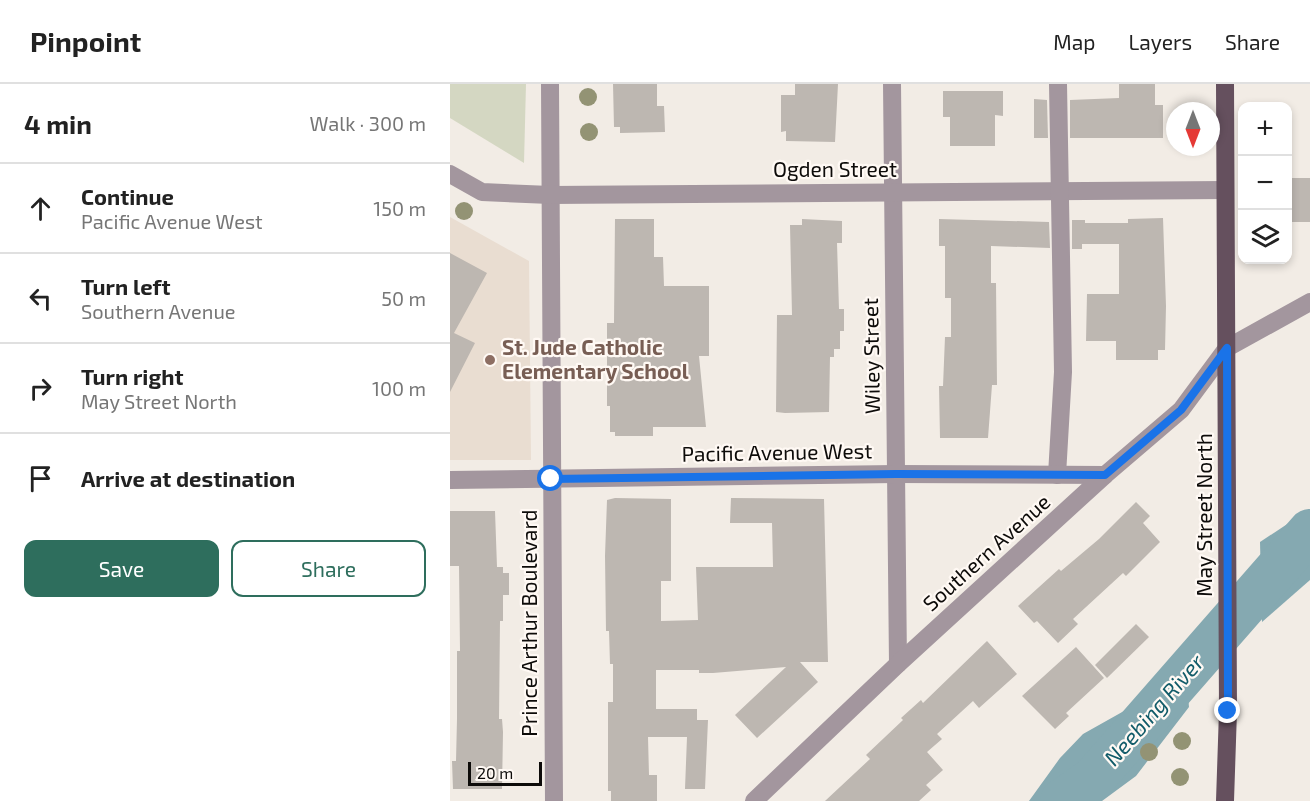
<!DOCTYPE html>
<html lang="en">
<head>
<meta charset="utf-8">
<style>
  body { margin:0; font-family:"Exo 2",sans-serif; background:#f2f2f2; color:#222 }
  .controls { position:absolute; right:18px; top:18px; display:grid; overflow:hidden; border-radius:12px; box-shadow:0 3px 9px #0003 }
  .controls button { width:54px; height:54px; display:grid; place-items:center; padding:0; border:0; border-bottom:2px solid #e0e0e0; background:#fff; color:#222; font:30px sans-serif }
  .compass { position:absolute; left:716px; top:18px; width:54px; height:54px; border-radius:50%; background:#fff; box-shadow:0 3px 9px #0003; rotate:180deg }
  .scale { position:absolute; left:18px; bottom:15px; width:74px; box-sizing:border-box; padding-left:6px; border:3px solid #0d0b09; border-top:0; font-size:16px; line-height:21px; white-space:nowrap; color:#0d0b09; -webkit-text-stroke:4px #fff9f4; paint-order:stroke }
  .stop { position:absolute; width:18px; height:18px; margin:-14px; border:4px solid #1a73e8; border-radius:50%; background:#fff }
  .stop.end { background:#1a73e8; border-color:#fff; box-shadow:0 2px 6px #0008 }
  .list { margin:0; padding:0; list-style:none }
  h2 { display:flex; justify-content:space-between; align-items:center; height:78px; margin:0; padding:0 24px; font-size:26px }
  h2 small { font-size:20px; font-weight:400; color:#767676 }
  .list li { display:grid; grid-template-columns:39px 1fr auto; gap:18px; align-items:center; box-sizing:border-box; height:90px; padding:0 24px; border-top:2px solid #e0e0e0 }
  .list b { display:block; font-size:22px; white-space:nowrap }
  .list p { margin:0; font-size:20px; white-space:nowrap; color:#767676 }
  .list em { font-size:20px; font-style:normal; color:#767676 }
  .actions { display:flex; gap:12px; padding:18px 24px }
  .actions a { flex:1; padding:14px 0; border:2px solid #2e6e5d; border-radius:12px; text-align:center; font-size:21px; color:#2e6e5d }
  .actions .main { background:#2e6e5d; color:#fff }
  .icon { flex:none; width:33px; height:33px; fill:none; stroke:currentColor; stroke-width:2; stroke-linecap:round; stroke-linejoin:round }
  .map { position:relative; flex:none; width:860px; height:717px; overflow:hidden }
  header { display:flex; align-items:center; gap:36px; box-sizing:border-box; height:84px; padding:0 30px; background:#fff; border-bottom:2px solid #e0e0e0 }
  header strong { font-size:28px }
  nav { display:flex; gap:33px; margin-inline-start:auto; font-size:21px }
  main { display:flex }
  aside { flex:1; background:#fff }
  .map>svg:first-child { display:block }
  .built { fill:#e9ddd1 }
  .green { fill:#d4d7c2 }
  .water { fill:#85a9b1 }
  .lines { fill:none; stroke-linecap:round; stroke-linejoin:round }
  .river { stroke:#85a9b1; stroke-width:44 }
  .building { fill:#bdb7b1 }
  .minor { stroke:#a3969e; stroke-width:18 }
  .major { stroke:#65505e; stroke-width:18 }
  .tree { fill:#939374 }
  .route { stroke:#1a73e8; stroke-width:8 }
  .education-dot { fill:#8d6e63; stroke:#fff9f4; stroke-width:2 }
  .labels { text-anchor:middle; stroke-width:4.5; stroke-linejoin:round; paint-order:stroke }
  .street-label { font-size:21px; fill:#0d0b09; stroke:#fff9f4 }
  .education-label { font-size:21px; font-weight:bold; fill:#785e54; stroke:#fff9f4; text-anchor:start }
  .water-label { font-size:22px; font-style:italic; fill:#115b69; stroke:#fff9f4 }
</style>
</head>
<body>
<header>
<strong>Pinpoint</strong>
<nav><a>Map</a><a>Layers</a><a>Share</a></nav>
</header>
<main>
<aside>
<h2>4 min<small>Walk · 300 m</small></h2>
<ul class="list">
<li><svg class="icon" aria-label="ahead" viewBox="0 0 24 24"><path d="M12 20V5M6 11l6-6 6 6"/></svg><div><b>Continue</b><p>Pacific Avenue West</p></div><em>150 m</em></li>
<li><svg class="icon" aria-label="left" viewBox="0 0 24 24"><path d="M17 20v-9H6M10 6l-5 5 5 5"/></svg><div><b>Turn left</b><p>Southern Avenue</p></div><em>50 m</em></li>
<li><svg class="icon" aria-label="right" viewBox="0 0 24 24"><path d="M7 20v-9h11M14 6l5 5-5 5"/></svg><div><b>Turn right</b><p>May Street North</p></div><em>100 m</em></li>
<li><svg class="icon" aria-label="arrive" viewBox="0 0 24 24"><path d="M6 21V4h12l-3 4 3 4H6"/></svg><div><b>Arrive at destination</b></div></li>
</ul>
<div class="actions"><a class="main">Save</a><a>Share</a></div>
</aside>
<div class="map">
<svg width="860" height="717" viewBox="0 0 860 717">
  <rect width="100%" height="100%" fill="#f2ece5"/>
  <path class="built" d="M0,133L79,177L81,376H0Z"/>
  <path class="green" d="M0,0H76L74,79L0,34Z"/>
  <g class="water">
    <path d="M860,425V496L812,538L810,458Z"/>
    <path d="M735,579L739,623L686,692L652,717H579L610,674L633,650L731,595Z"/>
  </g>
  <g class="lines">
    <path class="river" d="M612,717L643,695L860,447"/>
  </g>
  <g class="building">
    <path d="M163,0H207V22H214L215,48L170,49V43H164Z"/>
    <path d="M345,0H388L385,58L336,57V47L331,48V11H345Z"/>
    <path d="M669,0H705V21H713V54H620V16L669,14Z"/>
    <path d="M493,7H553V32L545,31V62H500V33H493Z"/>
    <path d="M584,15L597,16L598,54H584Z"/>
    <rect x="840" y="94" width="20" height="44"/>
    <path d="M713,134L716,222L715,266H708V276H666V257H636L637,210H669V160H632V165H622V136H635V139H678V135Z"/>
    <path d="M165,135H204V173H213L214,202H259V272H249L256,343H203V352H165V348H160V322H157V239H164Z"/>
    <path d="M352,135L392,137V159H387L389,225H394V247H390V265H384V273H380L379,328L335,329L326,328L327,231H342L340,141H352Z"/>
    <path d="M489,135L599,138L600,164L541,162V199H546L547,301H542L538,354H490L489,302H493L495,253H501V214H495V162H489Z"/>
    <path d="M0,169L37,189L4,249L25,259L0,308Z"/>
    <path d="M165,414L221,415V497H211V537L248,536L246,483H323L322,439H280L281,414L374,415L378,578H350L368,598L307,654L285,631L336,583L263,589H249V586H206V625H247V636H258L255,705H235L237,653H198L199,691H207V717H161V707H158V618H163V580H160L159,547H156L155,472L157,416Z"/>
    <path d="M686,418L700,432L693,439L710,458L676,492L673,489L623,535L628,540L608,559L587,537L584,539L568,522L609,485L611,487L649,455Z"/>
    <path d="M0,427H45L47,483H53V489H59V511H53V537H50L49,635H52L53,648L52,705H3L2,677H6L7,635V567H10L9,482H0Z"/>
    <path d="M686,540L699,553L657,594L645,581Z"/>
    <path d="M537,557L567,590L529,624L523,617L487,650L492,655L477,668L493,686L476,701L481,706L469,717H375L420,675L416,671L453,636L451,634L471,616L473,619Z"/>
    <path d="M626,563L654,594L616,629L619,632L605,645L572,612Z"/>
  </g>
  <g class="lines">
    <g class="minor">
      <path d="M100,0L104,717"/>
      <path d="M442,0L448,580"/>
      <path d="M0,90L32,108L100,111L775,106"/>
      <path d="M607,391L613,288L608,0"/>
      <path d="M0,396L446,390L655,391"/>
      <path d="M304,717L448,580L655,391L731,326L777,264L860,218"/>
    </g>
    <path class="major" d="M775,0L778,627L775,717"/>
  </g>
  <g class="tree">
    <circle cx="138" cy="13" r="9"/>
    <circle cx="139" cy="48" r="9"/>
    <circle cx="14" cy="127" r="9"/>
    <circle cx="732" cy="657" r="9"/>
    <circle cx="699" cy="668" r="9"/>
    <circle cx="730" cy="693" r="9"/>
  </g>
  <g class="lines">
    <path class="route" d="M101,395L446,390L655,391L731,326L777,264L778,627"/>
  </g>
  <circle class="education-dot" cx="40" cy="276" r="6"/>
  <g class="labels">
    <g class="street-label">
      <text x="385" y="93">Ogden Street</text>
      <text transform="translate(422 272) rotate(-91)" y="7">Wiley Street</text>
      <text transform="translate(327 369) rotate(-1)" y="7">Pacific Avenue West</text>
      <text transform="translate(755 431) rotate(-90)" y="7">May Street North</text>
      <text transform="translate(537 469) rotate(-42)" y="7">Southern Avenue</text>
      <text transform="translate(80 539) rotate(-90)" y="7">Prince Arthur Boulevard</text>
    </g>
    <g class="education-label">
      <text x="52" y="271">St. Jude Catholic<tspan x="52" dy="24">Elementary School</tspan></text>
    </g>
    <g class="water-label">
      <text transform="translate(704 626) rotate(-49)" y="8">Neebing River</text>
    </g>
  </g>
</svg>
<div class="controls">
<button>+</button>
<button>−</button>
<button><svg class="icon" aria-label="layers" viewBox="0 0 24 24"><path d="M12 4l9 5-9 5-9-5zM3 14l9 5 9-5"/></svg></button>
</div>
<svg class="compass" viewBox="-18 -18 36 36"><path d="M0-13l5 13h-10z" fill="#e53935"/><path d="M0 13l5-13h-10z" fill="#767676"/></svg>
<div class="scale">20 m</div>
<div class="stop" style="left:101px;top:395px"></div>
<div class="stop end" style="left:778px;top:627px"></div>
</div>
</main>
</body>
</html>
